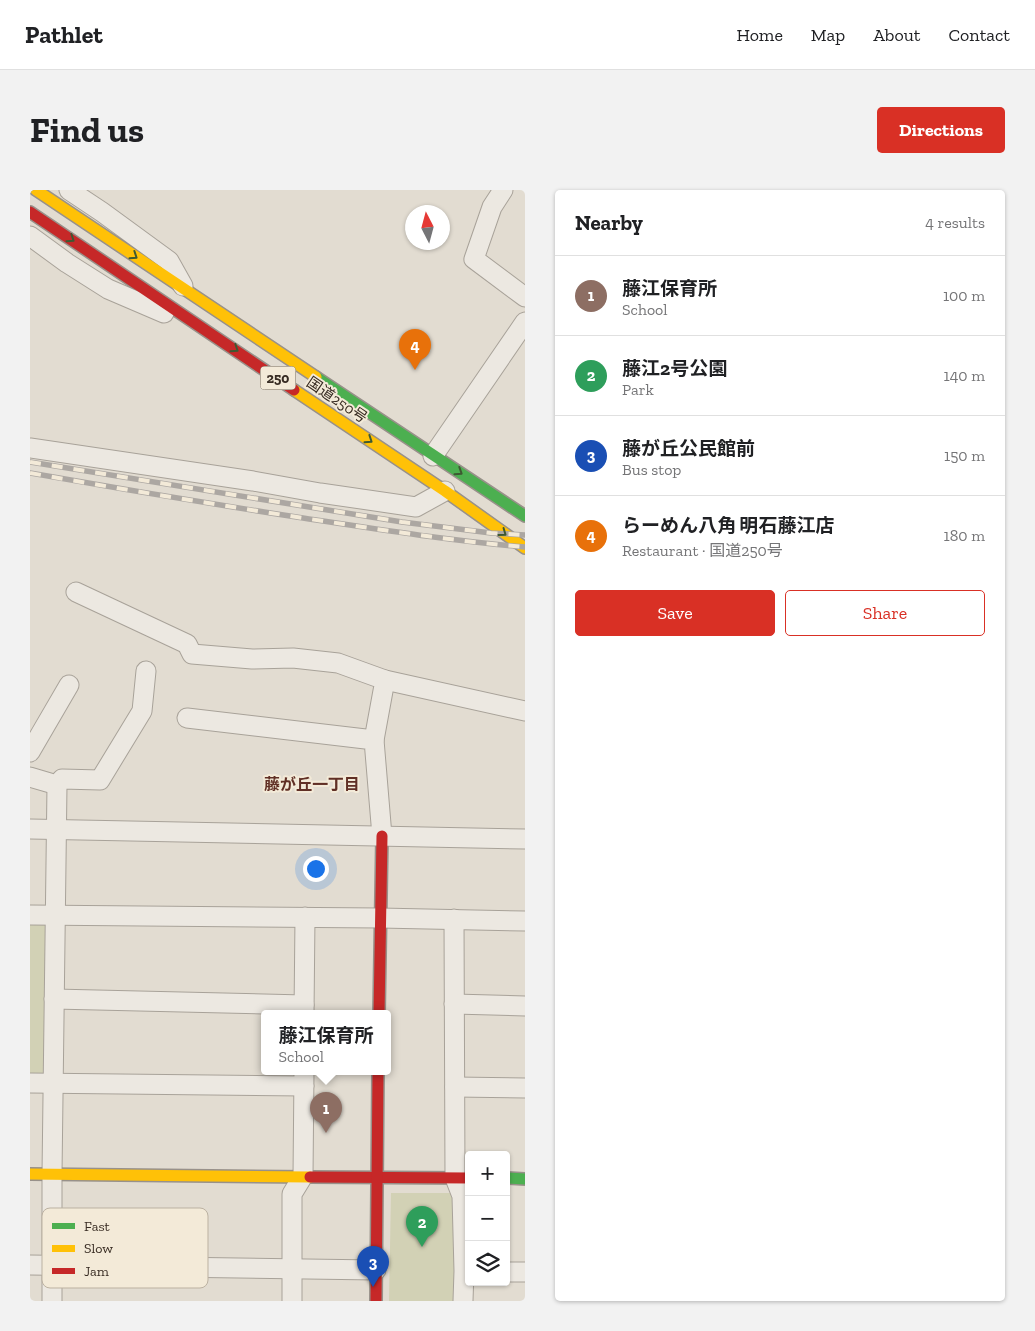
<!DOCTYPE html>
<html lang="en">
<head>
<meta charset="utf-8">
<style>
  body { margin:0; font-family:"Zilla Slab","Noto Sans JP",serif; background:#f2f2f2; color:#202124 }
  .controls { position:absolute; right:15px; bottom:15px; display:grid; overflow:hidden; border-radius:5px; box-shadow:0 1px 4px #0004 }
  .controls button { width:45px; height:45px; display:grid; place-items:center; padding:0; border:0; border-bottom:1px solid #e0e0e0; background:#fff; color:#202124; font:25px sans-serif }
  .compass { position:absolute; left:375px; top:15px; width:45px; height:45px; border-radius:50%; background:#fff; box-shadow:0 1px 4px #0004; rotate:354deg }
  .you { position:absolute; left:285px; top:678px; width:18px; height:18px; margin:-12px; border:4px solid #fff; border-radius:50%; background:#1a73e8; box-shadow:0 0 0 8px #1a73e833 }
  .badge { display:grid; place-items:center; width:32px; height:32px; border-radius:50%; background:#d93025; color:#fff; font-size:16px; font-weight:700 }
  .pin { position:absolute; translate:-50% -41px; filter:drop-shadow(0 1px 2px #0008) }
  .pin::after { content:''; position:absolute; top:26px; width:18px; height:15px; background:inherit; clip-path:polygon(0 0,100% 0,50% 100%) }
  .popup { position:absolute; left:231px; top:820px; width:130px; height:65px; box-sizing:border-box; display:grid; place-content:center; border-radius:5px; background:#fff; filter:drop-shadow(0 1px 4px #0005); font-size:16px; white-space:nowrap; color:#757577 }
  .popup b { font-size:19px; color:#202124 }
  .popup::after { content:''; position:absolute; left:50%; top:100%; margin-left:-10px; border:10px solid transparent; border-top-color:#fff }
  .list { margin:0; padding:0; list-style:none }
  h2 { display:flex; justify-content:space-between; align-items:center; height:65px; margin:0; padding:0 20px; font-size:21px }
  h2 small { font-size:16px; font-weight:400; color:#757577 }
  .list li { display:grid; grid-template-columns:32px 1fr auto; gap:15px; align-items:center; box-sizing:border-box; height:80px; padding:0 20px; border-top:1px solid #e0e0e0 }
  .list b { display:block; font-size:19px; white-space:nowrap }
  .list p { margin:0; font-size:16px; white-space:nowrap; color:#757577 }
  .list em { font-size:16px; font-style:normal; color:#757577 }
  .actions { display:flex; gap:10px; padding:15px 20px }
  .actions a { flex:1; padding:11px 0; border:1px solid #d93025; border-radius:5px; text-align:center; font-size:18px; color:#d93025 }
  .actions .main { background:#d93025; color:#fff }
  .icon { flex:none; width:28px; height:28px; fill:none; stroke:currentColor; stroke-width:2; stroke-linecap:round; stroke-linejoin:round }
  .map { position:relative; flex:none; width:495px; height:1111px; overflow:hidden; border-radius:5px }
  header { display:flex; align-items:center; gap:30px; box-sizing:border-box; height:70px; padding:0 25px; background:#fff; border-bottom:1px solid #e0e0e0 }
  header strong { font-size:24px }
  nav { display:flex; gap:28px; margin-inline-start:auto; font-size:18px }
  .intro { display:flex; align-items:center; justify-content:space-between; box-sizing:border-box; height:120px; padding:0 30px }
  h1 { margin:0; font-size:35px }
  .button { padding:12px 22px; border-radius:5px; background:#d93025; color:#fff; font-size:18px; font-weight:700 }
  main { display:flex; gap:30px; padding:0 30px }
  aside { flex:1; background:#fff; border-radius:5px; box-shadow:0 1px 4px #0004 }
  .map>svg:first-child { display:block }
  .green { fill:#d2d1b5 }
  .lines { fill:none; stroke-linecap:round; stroke-linejoin:round }
  .street-casing { stroke:#a8a299; stroke-width:21 }
  .fast-casing { stroke:#98918a; stroke-width:14 }
  .slow-casing { stroke:#98918a; stroke-width:14 }
  .jam-casing { stroke:#98918a; stroke-width:14 }
  .street { stroke:#ece8e1; stroke-width:19 }
  .fast { stroke:#4caf50; stroke-width:11 }
  .slow { stroke:#ffc107; stroke-width:11 }
  .jam { stroke:#c62828; stroke-width:11 }
  .rail-casing { stroke:#aca7a2; stroke-width:5.5 }
  .rail { stroke:#f3ead8; stroke-width:4; stroke-dasharray:11; stroke-linecap:butt }
  .oneway { stroke:#3e5932 }
  .labels { text-anchor:middle; stroke-width:4; stroke-linejoin:round; paint-order:stroke }
  .shield { fill:#f3ead8; stroke:#6f6459; stroke-width:1 }
  .shield-label { font-size:14px; font-weight:bold; fill:#372b22 }
  .street-label { font-size:15px; fill:#372b22; stroke:#f3ead8 }
  .neighbourhood-label { font-size:16px; font-weight:bold; fill:#602f25; stroke:#f3ead8 }
  .key { fill:#f3ead8; stroke:#bbb1a1; stroke-width:1 }
  .key-label { font-size:14px; fill:#372b22 }
</style>
</head>
<body>
<header>
<strong>Pathlet</strong>
<nav><a>Home</a><a>Map</a><a>About</a><a>Contact</a></nav>
</header>
<div class="intro"><h1>Find us</h1><a class="button">Directions</a></div>
<main>
<div class="map">
<svg width="495" height="1111" viewBox="0 0 495 1111">
  <rect width="100%" height="100%" fill="#e2dcd1"/>
  <g class="green">
    <path d="M0,734H18L16,883H0Z"/>
    <path d="M361,1003H423L425,1111H359Z"/>
  </g>
  <g class="lines">
    <g class="street-casing">
      <g id="street">
        <path d="M39,0L72,22L139,71L153,96"/>
        <path d="M473,0L462,17L444,69L495,107"/>
        <path d="M0,46L37,73L78,99L134,123"/>
        <path d="M0,258L223,291L290,303L386,317L415,301"/>
        <path d="M403,266L495,132"/>
        <path d="M46,402L157,454L162,464L222,469L263,468L308,473L355,490L344,550"/>
        <path d="M355,490L495,521"/>
        <path d="M157,528L344,550L352,646"/>
        <path d="M0,562L39,495"/>
        <path d="M0,587L27,595L32,589L70,590L112,521L116,481"/>
        <path d="M0,639L495,649"/>
        <path d="M0,725L350,728L495,731"/>
        <path d="M424,729L425,988L432,1006L434,1081L433,1111"/>
        <path d="M24,809L274,815"/>
        <path d="M424,814L495,816"/>
        <path d="M274,824L275,727"/>
        <path d="M0,893L274,896"/>
        <path d="M425,897L495,898"/>
        <path d="M0,1075L346,1080"/>
        <path d="M476,1082H495"/>
        <path d="M22,1111V984L27,595"/>
        <path d="M262,1111V1004L273,986L274,882"/>
      </g>
    </g>
    <g class="fast-casing">
      <g id="fast">
        <path d="M286,187L495,326"/>
        <path d="M476,988L495,989"/>
      </g>
    </g>
    <g class="slow-casing">
      <g id="slow">
        <path d="M6,0L286,187"/>
        <path d="M264,200L415,301L495,358"/>
        <path d="M0,984L280,987"/>
      </g>
    </g>
    <g class="jam-casing">
      <g id="jam">
        <path d="M0,22L264,200"/>
        <path d="M349,824L352,646"/>
        <path d="M280,987L439,988"/>
        <path d="M346,1111L348,882"/>
      </g>
    </g>
    <use href="#street" class="street"/>
    <use href="#fast" class="fast"/>
    <use href="#slow" class="slow"/>
    <use href="#jam" class="jam"/>
    <g class="rail-casing">
      <g id="rail">
        <path d="M0,272L372,332L461,343L495,345"/>
        <path d="M0,283C91,299 182,314 273,328C347,339 421,351 495,357"/>
      </g>
    </g>
    <use href="#rail" class="rail"/>
  </g>
  <defs><path id="oneway-chevron" d="M-2-3.5L2.5 0L-2 3.5" fill="none" stroke-width="1.6" stroke-linecap="round" stroke-linejoin="round" transform="scale(1.25)"/></defs>
  <g class="oneway">
    <use href="#oneway-chevron" transform="translate(41 49) rotate(34)"/>
    <use href="#oneway-chevron" transform="translate(104 66) rotate(34)"/>
    <use href="#oneway-chevron" transform="translate(205 159) rotate(34)"/>
    <use href="#oneway-chevron" transform="translate(339 250) rotate(34)"/>
    <use href="#oneway-chevron" transform="translate(429 282) rotate(33)"/>
    <use href="#oneway-chevron" transform="translate(473 343) rotate(36)"/>
  </g>
  <g class="labels">
    <rect class="shield" x="230.5" y="176.5" width="35" height="23" rx="4"/>
    <g class="shield-label">
      <text x="248" y="193">250</text>
    </g>
    <g class="street-label">
      <text transform="translate(307 210) rotate(34)" y="5">国道250号</text>
    </g>
    <g class="neighbourhood-label">
      <text x="282" y="600">藤が丘一丁目</text>
    </g>
  </g>
  <rect x="12" y="1018" width="166" height="80" rx="8" class="key"/>
  <rect x="22" y="1033" width="23" height="6" fill="#4caf50"/>
  <rect x="22" y="1055" width="23" height="7" fill="#ffc107"/>
  <rect x="22" y="1078" width="23" height="6" fill="#c62828"/>
  <g class="key-label">
    <text x="54" y="1041">Fast</text>
    <text x="54" y="1063">Slow</text>
    <text x="54" y="1086">Jam</text>
  </g>
</svg>
<div class="controls">
<button>+</button>
<button>−</button>
<button><svg class="icon" aria-label="layers" viewBox="0 0 24 24"><path d="M12 4l9 5-9 5-9-5zM3 14l9 5 9-5"/></svg></button>
</div>
<svg class="compass" viewBox="-18 -18 36 36"><path d="M0-13l5 13h-10z" fill="#e53935"/><path d="M0 13l5-13h-10z" fill="#757577"/></svg>
<div class="you"></div>
<div class="pin badge" style="left:296px;top:943px;background:#8d6e63">1</div>
<div class="popup"><b>藤江保育所</b>School</div>
<div class="pin badge" style="left:392px;top:1057px;background:#2e9e5b">2</div>
<div class="pin badge" style="left:343px;top:1097px;background:#1a4fb4">3</div>
<div class="pin badge" style="left:385px;top:180px;background:#e8710a">4</div>
</div>
<aside>
<h2>Nearby<small>4 results</small></h2>
<ul class="list">
<li><span class="badge" style="background:#8d6e63">1</span><div><b>藤江保育所</b><p>School</p></div><em>100 m</em></li>
<li><span class="badge" style="background:#2e9e5b">2</span><div><b>藤江2号公園</b><p>Park</p></div><em>140 m</em></li>
<li><span class="badge" style="background:#1a4fb4">3</span><div><b>藤が丘公民館前</b><p>Bus stop</p></div><em>150 m</em></li>
<li><span class="badge" style="background:#e8710a">4</span><div><b>らーめん八角 明石藤江店</b><p>Restaurant · 国道250号</p></div><em>180 m</em></li>
</ul>
<div class="actions"><a class="main">Save</a><a>Share</a></div>
</aside>
</main>
</body>
</html>
